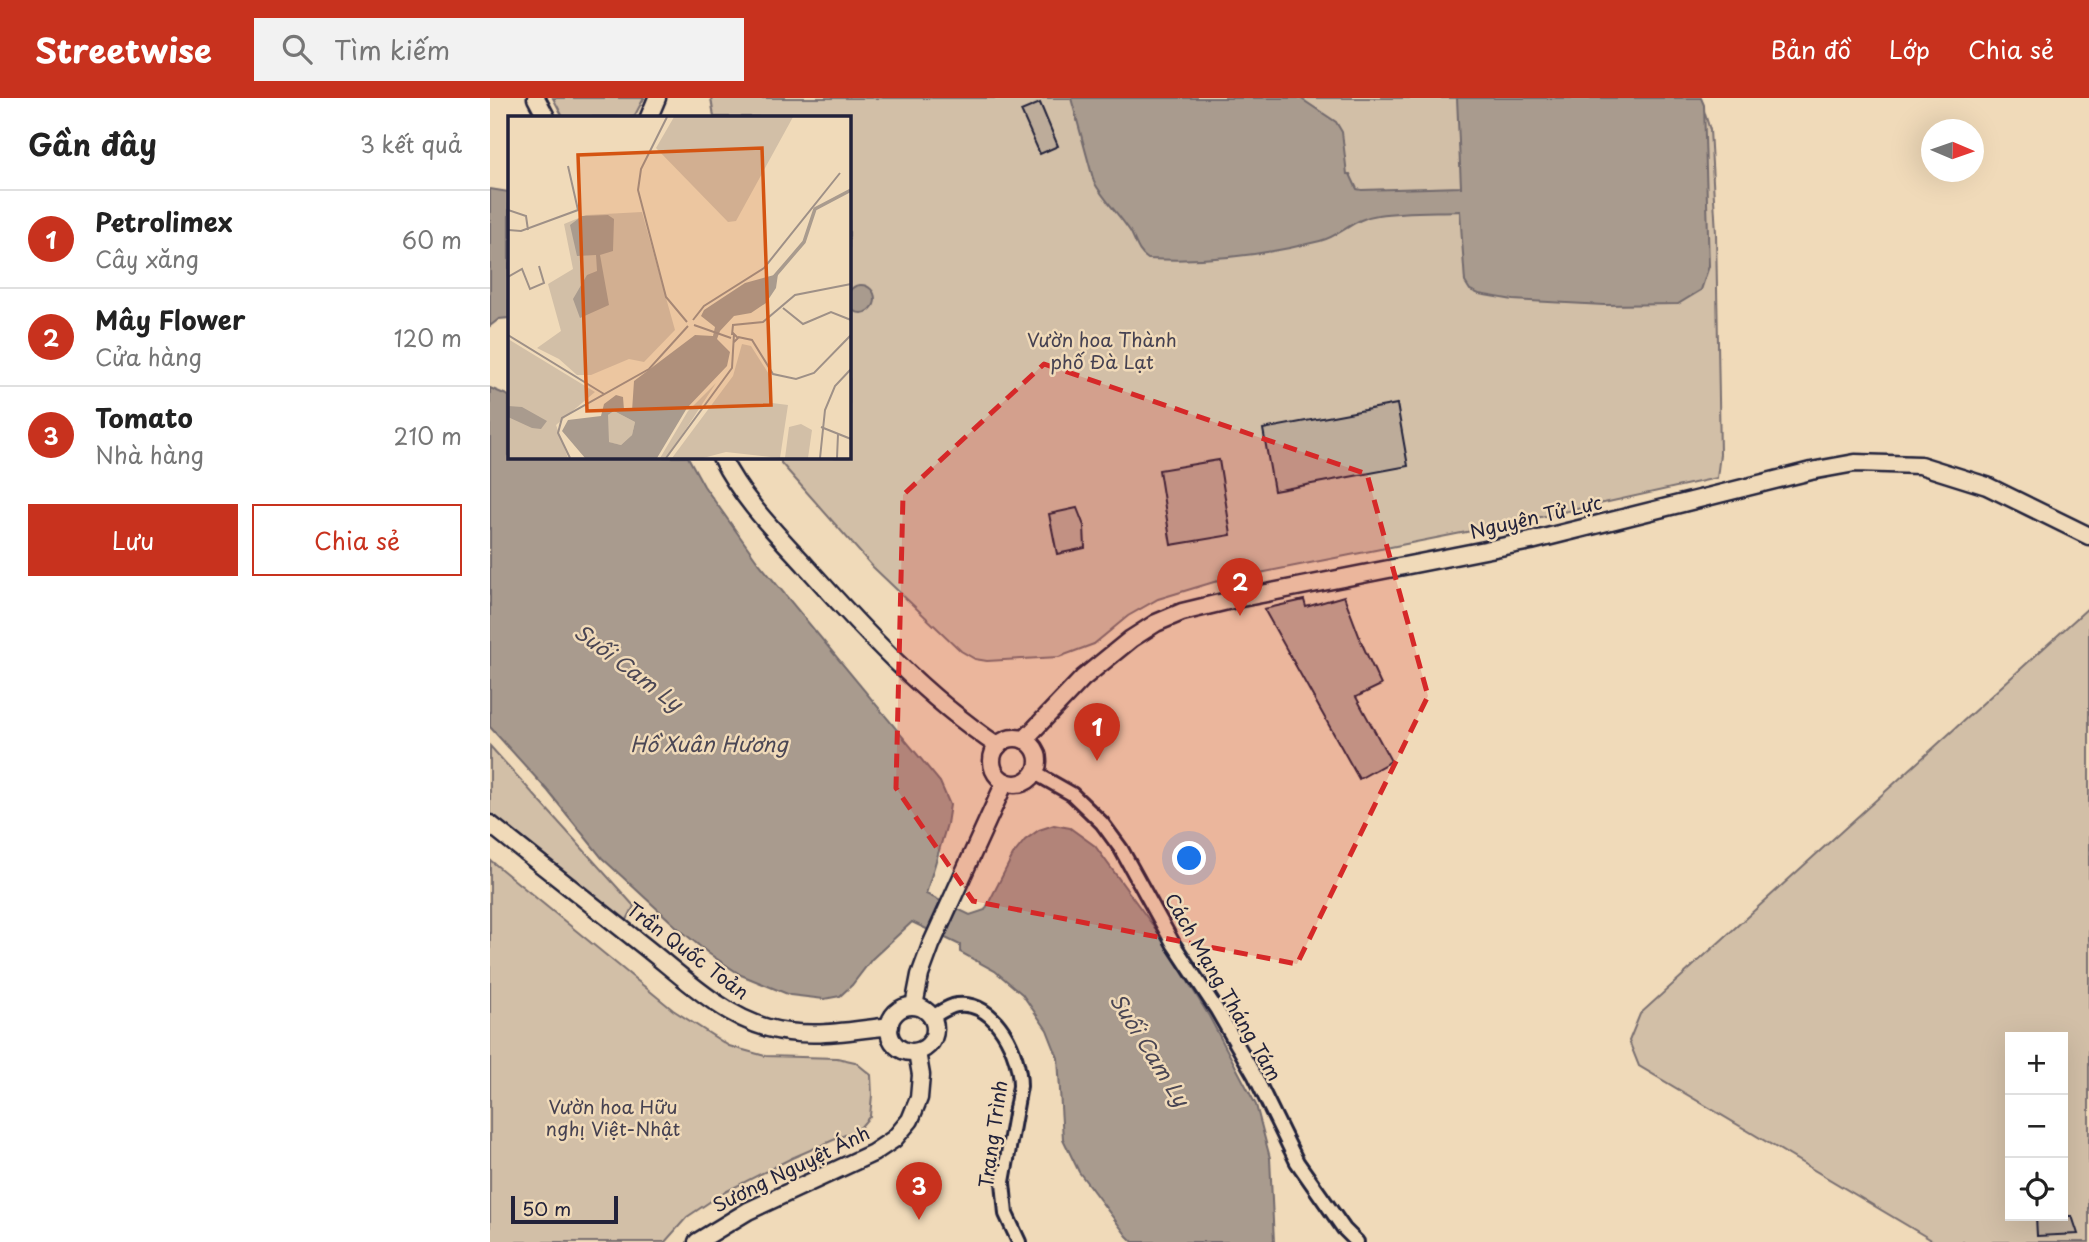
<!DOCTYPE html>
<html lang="vi">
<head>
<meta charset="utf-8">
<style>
  body { margin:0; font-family:"Playpen Sans",sans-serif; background:#f2f2f2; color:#222 }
  .controls { position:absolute; right:21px; bottom:21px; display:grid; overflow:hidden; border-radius:0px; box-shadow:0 7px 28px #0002 }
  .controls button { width:63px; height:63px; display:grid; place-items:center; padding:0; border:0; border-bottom:2px solid #e0e0e0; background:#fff; color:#222; font:35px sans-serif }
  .compass { position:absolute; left:1431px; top:21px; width:63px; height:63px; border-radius:50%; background:#fff; box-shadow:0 7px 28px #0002; rotate:92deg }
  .scale { position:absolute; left:21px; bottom:18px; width:107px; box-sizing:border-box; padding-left:7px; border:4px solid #22223b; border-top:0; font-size:19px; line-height:24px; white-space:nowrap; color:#22223b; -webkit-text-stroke:5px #f0dab9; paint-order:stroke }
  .you { position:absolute; left:700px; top:761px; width:24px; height:24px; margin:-18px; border:5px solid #fff; border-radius:50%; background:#1a73e8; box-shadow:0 0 0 10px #1a73e833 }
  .badge { display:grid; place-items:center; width:46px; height:46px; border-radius:50%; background:#c8321e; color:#fff; font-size:23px; font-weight:700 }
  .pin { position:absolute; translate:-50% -58px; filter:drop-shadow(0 2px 4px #0008) }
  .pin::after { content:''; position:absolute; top:37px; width:24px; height:21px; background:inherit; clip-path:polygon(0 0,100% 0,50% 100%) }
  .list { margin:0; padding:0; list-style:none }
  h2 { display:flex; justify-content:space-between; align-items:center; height:91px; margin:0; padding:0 28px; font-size:30px }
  h2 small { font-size:23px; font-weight:400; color:#767676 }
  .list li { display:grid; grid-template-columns:46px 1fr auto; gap:21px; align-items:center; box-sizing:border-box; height:98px; padding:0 28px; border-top:2px solid #e0e0e0 }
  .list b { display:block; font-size:26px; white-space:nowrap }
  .list p { margin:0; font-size:23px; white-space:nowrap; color:#767676 }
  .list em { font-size:23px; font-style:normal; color:#767676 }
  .actions { display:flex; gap:14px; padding:21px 28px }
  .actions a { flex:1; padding:16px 0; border:2px solid #c8321e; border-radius:0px; text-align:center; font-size:24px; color:#c8321e }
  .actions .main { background:#c8321e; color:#fff }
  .icon { flex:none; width:38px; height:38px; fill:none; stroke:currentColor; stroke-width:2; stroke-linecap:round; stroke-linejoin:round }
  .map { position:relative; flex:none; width:1599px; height:1144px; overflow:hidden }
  header { display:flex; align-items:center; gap:42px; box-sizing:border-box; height:98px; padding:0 35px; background:#c8321e; color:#fff }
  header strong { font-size:33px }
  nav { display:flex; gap:38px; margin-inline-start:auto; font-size:24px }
  .search { width:490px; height:63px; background:#f2f2f2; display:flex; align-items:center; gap:18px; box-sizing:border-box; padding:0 24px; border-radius:0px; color:#767676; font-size:26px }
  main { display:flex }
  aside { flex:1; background:#fff }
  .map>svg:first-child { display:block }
  .green { fill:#d2bfa7; stroke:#7a7071; stroke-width:2; fill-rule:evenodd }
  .water { fill:#a99b8e; stroke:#736b6d; stroke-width:2 }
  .building { fill:#bdac9a; stroke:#22223b; stroke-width:2 }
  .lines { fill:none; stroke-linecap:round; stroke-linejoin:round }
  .minor-casing { stroke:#22223b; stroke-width:18 }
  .secondary-casing { stroke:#22223b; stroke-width:21 }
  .minor { stroke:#f0dab9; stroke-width:12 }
  .secondary { stroke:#f0dab9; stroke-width:16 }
  .marked { fill:#d62828; fill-opacity:0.2; stroke:#d62828; stroke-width:5; stroke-dasharray:14 9; stroke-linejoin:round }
  .labels { text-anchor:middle; stroke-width:5; stroke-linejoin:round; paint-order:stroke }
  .park-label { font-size:19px; fill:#454151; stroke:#f0dab9 }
  .street-label { font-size:19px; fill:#22223b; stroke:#f0dab9 }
  .water-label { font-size:21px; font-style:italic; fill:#4a4654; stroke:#f0dab9 }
  .inset-river { fill:none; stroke:#a99b8e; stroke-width:3.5 }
  .inset-road { fill:none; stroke:#9e9087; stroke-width:2 }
  .view { fill:#d45411; fill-opacity:0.15; stroke:#d45411; stroke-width:3.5 }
  .inset-edge { fill:none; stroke:#22223b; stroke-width:3.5 }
</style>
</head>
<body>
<header>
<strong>Streetwise</strong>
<div class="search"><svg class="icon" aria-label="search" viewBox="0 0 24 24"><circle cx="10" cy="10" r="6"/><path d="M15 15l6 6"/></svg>Tìm kiếm</div>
<nav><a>Bản đồ</a><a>Lớp</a><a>Chia sẻ</a></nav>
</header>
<main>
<aside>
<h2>Gần đây<small>3 kết quả</small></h2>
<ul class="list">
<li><span class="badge">1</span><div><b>Petrolimex</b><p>Cây xăng</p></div><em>60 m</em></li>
<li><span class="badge">2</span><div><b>Mây Flower</b><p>Cửa hàng</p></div><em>120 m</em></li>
<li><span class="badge">3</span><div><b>Tomato</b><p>Nhà hàng</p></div><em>210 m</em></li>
</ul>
<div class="actions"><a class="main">Lưu</a><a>Chia sẻ</a></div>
</aside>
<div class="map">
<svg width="1599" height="1144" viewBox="0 0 1599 1144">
  <rect width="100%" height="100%" fill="#f0dab9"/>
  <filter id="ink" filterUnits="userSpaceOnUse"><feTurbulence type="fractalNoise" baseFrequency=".0143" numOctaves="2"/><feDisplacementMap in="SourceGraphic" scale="14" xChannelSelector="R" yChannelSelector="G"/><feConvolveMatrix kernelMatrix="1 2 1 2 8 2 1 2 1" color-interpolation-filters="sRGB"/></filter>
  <g filter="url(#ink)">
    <g class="green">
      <path d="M63,0H154L144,19H73Z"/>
      <path d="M221,0H1210L1220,32L1226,135L1230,356L1227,380L1037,422L724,484L668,501L638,518L604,546L569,559L497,563L485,561L471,553L383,469L291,365V359H359V19H224Z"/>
      <path d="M1599,509V1144H1445L1149,968L1139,943L1150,916ZM1520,939H1573V1118H1520Z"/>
      <path d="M0,648L144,808L136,824L0,722Z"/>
      <path d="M0,762L183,912L239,948L275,958L347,960L365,964L381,977L382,997L380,1018L369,1031L302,1060L233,1095L197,1119L175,1144H0Z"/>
    </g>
    <g class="water">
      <path d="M581,0H810L846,24L852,34L857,76H860L867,91L872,92L971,89L967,0H1211L1214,7L1219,168L1211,192L1188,206L1114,207L1023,202L989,196L980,192L975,184L970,113C943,114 915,113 888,117C864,120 851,138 830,143C775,157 714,164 658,161C647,154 646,143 640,133C629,116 614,102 604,84Z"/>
      <path d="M0,91L19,94V220L9,221L0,228Z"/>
      <circle cx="371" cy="201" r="14"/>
      <path d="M0,290L19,298V359H198L214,388L268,464L450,684L460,707L457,726L436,796L480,817L495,812L523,757L535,742L549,732L564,727L580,730L605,748L667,833L719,918L766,1007L780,1060L784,1144H643L637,1138L589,1074L573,1041L568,960L557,932L532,896L505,873L470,854V847L422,824L382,861L362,887L350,898L334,901L300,897L251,877L218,855L189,831L112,760L58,693L0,629Z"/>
    </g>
    <g class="building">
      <path d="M550,5L568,48L550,56L531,13Z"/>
      <path d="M907,306L918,368L784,393L773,331Z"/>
      <path d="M729,362L741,437L681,447L669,372Z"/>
      <path d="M587,410L594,428L595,450L567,456L559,416Z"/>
      <path d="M854,498L873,548L891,587L866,599L901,663L869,681L774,511L814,502L816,509Z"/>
      <path d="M1546,1118H1582L1588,1136L1547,1138Z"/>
    </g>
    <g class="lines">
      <g class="minor-casing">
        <g id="minor">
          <path d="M545,675L582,696L612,725L631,751L684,847L727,912L765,978L807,1064L854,1131L867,1144"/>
          <path d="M442,919C449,915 459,908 467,907C506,902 530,956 530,988L513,1084L516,1116L529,1144"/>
        </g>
      </g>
      <g class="secondary-casing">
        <g id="secondary">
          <path d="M46,0L56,19"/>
          <path d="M159,19L167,0"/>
          <path d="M231,359C252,401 285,434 316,468C375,534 434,598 508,648"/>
          <circle cx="525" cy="663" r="23"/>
          <path d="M534,642L593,580L641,541L666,525L692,514L746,501L1041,443L1321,373L1365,365L1430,367L1497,388L1599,438"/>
          <path d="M0,726C51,767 103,807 154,848C192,878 231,917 278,930C318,941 359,933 400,928"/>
          <path d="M424,908L430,877L441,847L515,684"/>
          <circle cx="422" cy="931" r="23"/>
          <path d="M207,1144L258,1113L383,1055L404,1041L420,1022L429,1000L431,977L427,954"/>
        </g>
      </g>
      <use href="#minor" class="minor"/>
      <use href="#secondary" class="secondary"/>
    </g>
  </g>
  <path class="marked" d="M554,266L877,376L938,598L807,866L483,803L406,690L413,397Z"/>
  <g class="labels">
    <g class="park-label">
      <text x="612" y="249">Vườn hoa Thành<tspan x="612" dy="22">phố Đà Lạt</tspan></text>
      <text x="123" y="1016">Vườn hoa Hữu<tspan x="123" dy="22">nghị Việt-Nhật</tspan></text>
    </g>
    <g class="street-label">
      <text transform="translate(1046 419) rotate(-13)" y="7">Nguyên Tử Lực</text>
      <text transform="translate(198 853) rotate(37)" y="7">Trần Quốc Toản</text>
      <text transform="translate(733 889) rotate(60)" y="7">Cách Mạng Tháng Tám</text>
      <text transform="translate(503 1036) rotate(-82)" y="7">Trạng Trình</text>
      <text transform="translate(301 1071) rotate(-26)" y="7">Sương Nguyệt Ánh</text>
    </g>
    <g class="water-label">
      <text transform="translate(138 570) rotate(37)" y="7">Suối Cam Ly</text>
      <text x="219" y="654">Hồ Xuân Hương</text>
      <text transform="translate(659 952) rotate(58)" y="7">Suối Cam Ly</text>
    </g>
  </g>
  <g transform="translate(18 18)">
    <rect width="343" height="343" fill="#f0dab9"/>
    <path d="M166,1H285L228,105L220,106L148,32ZM134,96L167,214L136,246L121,243L83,259H69L51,243L29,232L53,215L40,168L65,153L56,108L78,99ZM0,223L87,276L48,309L60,342H0ZM234,228L243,230L264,263V287L280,289L272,342L218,336L195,342H164L225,260ZM208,267L159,342H152L180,295ZM106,295L127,306L124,319L113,329L100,326V299ZM293,308L304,314L300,342H277L281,311Z" fill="#d2bfa7"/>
    <path d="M100,99L106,103L105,135L92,139L101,189L72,202L65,183L79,159L89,155L88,139L69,140L62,109L74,100ZM270,158L268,172L258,187L243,197L226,200L212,215L209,223L222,236L219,250L179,292L149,342H77L54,315L60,304L93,300L96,288L108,279L115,281L116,294L124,295L126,265L187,219L205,220L207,211L193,200L196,194L237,167ZM106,295L127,306L124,319L113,329L101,326L100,299ZM0,290L14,291L39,305L33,313L24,312L0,301Z" fill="#a99b8e" fill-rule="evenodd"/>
    <path class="inset-river" d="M266,161L296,126L307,93L343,74"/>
    <path class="inset-road" d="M159,1L133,53L130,74L158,181L179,206M0,94L18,100L20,114M0,114L13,115L70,94L60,50M0,161L14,153L22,173L36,167L31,150M275,192L295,208L323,196L343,204M185,204L196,190L256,152L332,57M186,209L223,222M0,219L96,278M224,219L225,209L255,206L287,179L343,168M230,221L244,224L265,258L288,263L306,257L343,219M313,311L343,323M62,342L50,317L54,302L141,253L180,210M158,342L224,252L226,218L230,222L226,226M312,342L317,294L327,270L343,253M329,342L330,318"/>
    <path class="view" d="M254,32L263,289L79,295L70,39Z"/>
    <rect width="343" height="343" class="inset-edge"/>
  </g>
</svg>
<div class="controls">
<button>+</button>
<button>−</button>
<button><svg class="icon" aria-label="locate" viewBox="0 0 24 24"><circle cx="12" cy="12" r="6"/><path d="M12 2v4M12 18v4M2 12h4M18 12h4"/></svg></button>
</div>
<svg class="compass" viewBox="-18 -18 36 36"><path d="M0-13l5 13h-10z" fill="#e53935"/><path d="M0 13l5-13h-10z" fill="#767676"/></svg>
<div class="scale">50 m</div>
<div class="you"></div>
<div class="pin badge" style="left:607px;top:663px">1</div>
<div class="pin badge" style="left:750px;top:518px">2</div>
<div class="pin badge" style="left:429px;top:1122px">3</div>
</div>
</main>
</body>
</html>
